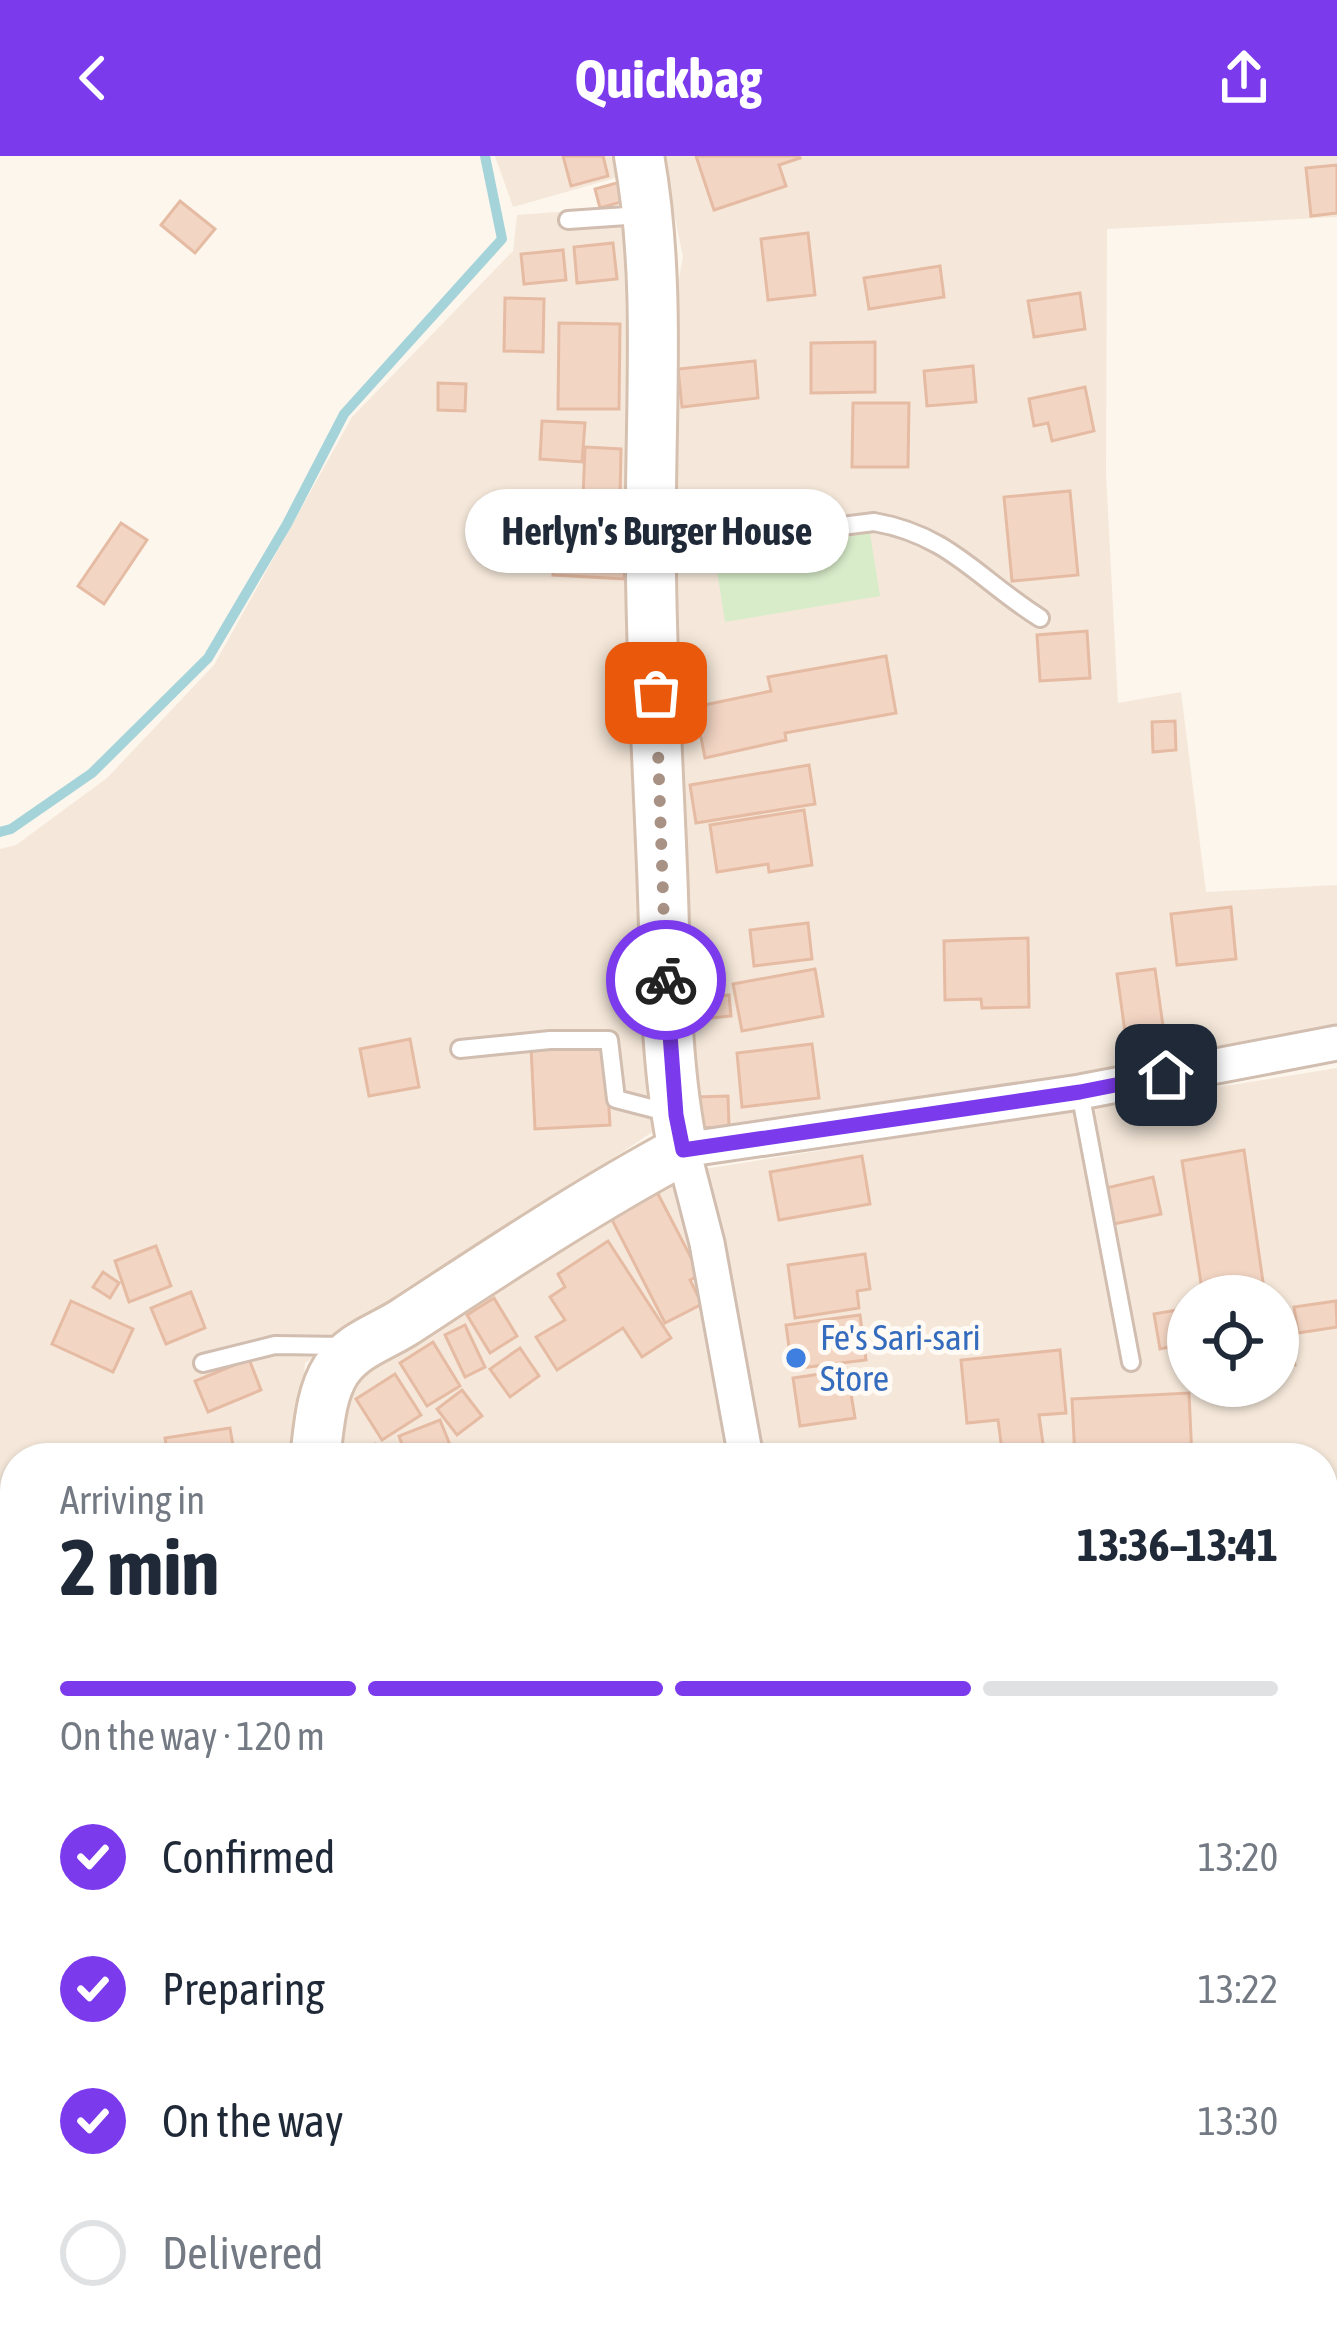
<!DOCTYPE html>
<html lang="en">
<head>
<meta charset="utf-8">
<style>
  :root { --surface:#fff; --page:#f6f6f7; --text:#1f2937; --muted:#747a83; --line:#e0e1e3; --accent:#7c3aed }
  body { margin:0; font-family:"Asap Condensed",sans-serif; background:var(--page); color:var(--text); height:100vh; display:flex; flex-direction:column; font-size:45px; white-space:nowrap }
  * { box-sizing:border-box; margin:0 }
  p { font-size:39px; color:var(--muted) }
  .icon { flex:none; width:66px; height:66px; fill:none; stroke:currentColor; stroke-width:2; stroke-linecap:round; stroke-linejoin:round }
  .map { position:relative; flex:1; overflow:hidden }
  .side { position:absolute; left:0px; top:1287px; width:1338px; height:900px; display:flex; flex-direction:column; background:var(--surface); border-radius:48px 48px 0 0; box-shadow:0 3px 9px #0004 }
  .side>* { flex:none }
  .controls { position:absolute; left:1167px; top:1119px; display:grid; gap:24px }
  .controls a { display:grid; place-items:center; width:132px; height:132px; border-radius:50%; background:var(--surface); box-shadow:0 3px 9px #0004; font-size:60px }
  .pin { position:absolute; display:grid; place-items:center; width:102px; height:102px; color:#fff; margin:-51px; border-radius:24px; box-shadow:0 6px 18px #0006 }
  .courier { position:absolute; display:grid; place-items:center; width:120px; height:120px; margin:-60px; border:9px solid #7c3aed; border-radius:50%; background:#fff; color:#222; box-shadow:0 3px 15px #0007 }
  .bubble { position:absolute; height:84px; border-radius:42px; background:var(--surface); box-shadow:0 3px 9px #0004; font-size:39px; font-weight:700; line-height:84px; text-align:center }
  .overview em { font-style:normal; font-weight:700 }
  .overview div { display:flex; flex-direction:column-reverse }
  .overview { display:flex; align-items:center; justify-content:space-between; height:204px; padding:0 60px }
  h1 { font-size:78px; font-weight:700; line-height:90px }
  .bar { display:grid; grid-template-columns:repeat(4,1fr); gap:18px 12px; align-content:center; height:144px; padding:0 60px }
  .bar i { height:15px; border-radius:9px; background:var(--line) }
  .bar .active { background:var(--accent) }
  .bar p { grid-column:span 4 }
  ol { padding:0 60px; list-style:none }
  li { display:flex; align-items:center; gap:36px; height:132px }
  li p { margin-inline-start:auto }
  li .icon { padding:12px; border-radius:50%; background:var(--accent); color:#fff; stroke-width:4 }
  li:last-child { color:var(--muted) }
  li i { width:66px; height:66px; border:6px solid var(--line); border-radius:50% }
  header { display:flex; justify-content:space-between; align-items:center; height:156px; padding:0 60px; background:var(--accent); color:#fff; font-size:54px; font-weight:700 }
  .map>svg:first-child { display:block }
  .residential { fill:#f5e8da; fill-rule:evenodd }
  .green { fill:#d8ecc9 }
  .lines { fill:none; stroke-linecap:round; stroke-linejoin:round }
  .stream { stroke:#a5d3da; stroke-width:10 }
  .building { fill:#f3d5c3; stroke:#e6bba3; stroke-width:3 }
  .lane-casing { stroke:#d1beb0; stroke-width:22 }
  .street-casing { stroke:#d1beb0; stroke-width:39 }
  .secondary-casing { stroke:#d6c0b0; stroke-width:54 }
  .lane { stroke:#fff; stroke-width:16 }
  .street { stroke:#fff; stroke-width:33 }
  .secondary { stroke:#fff; stroke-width:48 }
  .done { stroke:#a89285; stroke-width:12; stroke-dasharray:0 21.6 }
  .route { stroke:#7c3aed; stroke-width:15 }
  .shop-dot { fill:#3f7fe0; stroke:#fffaf3; stroke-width:4.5 }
  .labels { text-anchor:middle; stroke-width:10; stroke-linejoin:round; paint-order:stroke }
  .shop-label { font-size:36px; fill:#366cbe; stroke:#fffaf3; text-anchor:start }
</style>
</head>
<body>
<header><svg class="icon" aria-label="back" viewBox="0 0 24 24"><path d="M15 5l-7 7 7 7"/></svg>Quickbag<svg class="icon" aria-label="share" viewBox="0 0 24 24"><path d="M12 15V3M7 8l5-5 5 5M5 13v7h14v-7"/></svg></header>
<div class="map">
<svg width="1337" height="2187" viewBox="0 0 1337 2187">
  <rect width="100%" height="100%" fill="#fdf6ec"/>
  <g class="residential">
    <path d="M495 0H617L619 21 513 51Z"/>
    <path d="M662 0H1337V61L1107 73 1106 318 1118 547 1181 536 1206 736 1337 729V870L845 960 685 981 651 274 683 101Z"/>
    <path d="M622 51 654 975 305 1207 299 1302H15V1865L0 1862V693L16 689 107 622 214 509 352 261 513 95 517 59Z"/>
    <path d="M1337 912V2187H897L894 2172H1323V1302H743L698 1014ZM1188 1140H1278V1230H1188Z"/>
    <path d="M665 1015 694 1078 731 1302H313L317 1240Z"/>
    <path d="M0 1884 15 1887V2172H871L874 2187H0Z"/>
  </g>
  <path class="green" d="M870 377 880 440 725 466 715 402Z"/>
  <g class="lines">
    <path class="stream" d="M0 676 11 673 92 617 208 502 287 368 344 258 502 83 485 0"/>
  </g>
  <g class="building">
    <path d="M563 0H603L608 20 571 30Z"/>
    <path d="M696 0H799L800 2 779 9 786 30 714 54Z"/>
    <path d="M1337 9V57L1311 60 1306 12Z"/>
    <path d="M620 26 625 45 600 52 595 33Z"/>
    <path d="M180 45 215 73 195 97 161 69Z"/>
    <path d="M808 77 815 139 768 144 761 83Z"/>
    <path d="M613 87 617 123 577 127 574 91Z"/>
    <path d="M563 94 566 124 524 128 521 98Z"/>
    <path d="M940 110 944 141 869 153 864 122Z"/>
    <path d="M1080 137 1085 173 1034 181 1028 145Z"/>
    <path d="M505 142 544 143 543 196 504 195Z"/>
    <path d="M559 167 620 168 619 253H558Z"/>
    <path d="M875 186V236L811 237V187Z"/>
    <path d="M755 205 758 242 682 251 678 213Z"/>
    <path d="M973 210 976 246 927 250 924 215Z"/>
    <path d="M438 227 466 228 465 255 438 254Z"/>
    <path d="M1085 231 1094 275 1052 285 1048 267 1034 270 1029 243Z"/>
    <path d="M853 247H909L908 311H852Z"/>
    <path d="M542 265 585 267 582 306 540 303Z"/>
    <path d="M585 291 621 293 620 343 583 342Z"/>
    <path d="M1070 335 1078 419 1012 425 1004 341Z"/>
    <path d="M556 362 628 365 624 423 553 419Z"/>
    <path d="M121 367 147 384 104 448 78 430Z"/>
    <path d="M1087 475 1090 522 1040 525 1037 479Z"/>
    <path d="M886 500 896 557 785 577 786 584 705 602 695 551 771 535 768 521Z"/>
    <path d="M1175 565 1176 594 1153 596 1152 566Z"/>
    <path d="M809 609 815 648 696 667 690 629Z"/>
    <path d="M804 654 812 709 769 716 768 708 717 716 710 669Z"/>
    <path d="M1231 751 1236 803 1177 809 1171 758Z"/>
    <path d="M808 767 812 803 754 810 750 774Z"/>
    <path d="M1028 782 1029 851 982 852 981 843 945 844 944 785Z"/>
    <path d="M815 813 823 860 742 875 733 828Z"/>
    <path d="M1155 813 1163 870 1125 876 1117 818Z"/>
    <path d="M729 839 731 860 700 863 698 842Z"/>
    <path d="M410 883 419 931 369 940 360 893Z"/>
    <path d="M605 887 610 969 535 973 531 891Z"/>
    <path d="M812 888 819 942 742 951 737 897Z"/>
    <path d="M728 940 729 971 696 972V941Z"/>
    <path d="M1244 994 1265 1140H1203L1182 1005Z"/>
    <path d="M862 1000 870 1048 779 1064 770 1016Z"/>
    <path d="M1153 1021 1161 1058 1114 1068 1106 1032Z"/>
    <path d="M657 1036 700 1119 690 1124 702 1148 665 1167 610 1060Z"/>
    <path d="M608 1085 671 1182 642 1201 623 1172 557 1214 536 1181 565 1164 550 1141 565 1131 558 1118Z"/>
    <path d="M156 1090 171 1130 129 1146 115 1105Z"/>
    <path d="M865 1098 870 1133 857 1135 859 1152 795 1162 788 1109Z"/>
    <path d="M103 1116 119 1127 110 1142 93 1131Z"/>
    <path d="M191 1136 205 1172 166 1188 151 1152Z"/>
    <path d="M494 1142 517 1180 490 1197 467 1159Z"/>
    <path d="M71 1145 133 1173 113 1216 52 1188Z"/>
    <path d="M1336 1145 1337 1171 1298 1177 1294 1151Z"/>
    <path d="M1188 1152V1187L1160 1193 1154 1158Z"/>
    <path d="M860 1159 866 1204 792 1213 786 1169Z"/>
    <path d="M1288 1165 1295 1209 1278 1212V1167Z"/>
    <path d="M465 1169 485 1211 465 1221 445 1179Z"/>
    <path d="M433 1186 460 1230 427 1250 400 1207Z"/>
    <path d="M520 1192 539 1220 510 1241 490 1213Z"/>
    <path d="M1060 1194 1066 1257 1039 1259 1045 1302H1003L998 1264 967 1267 961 1204Z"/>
    <path d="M249 1203 261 1234 208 1256 195 1225Z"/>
    <path d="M847 1214 855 1262 800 1270 793 1222Z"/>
    <path d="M395 1218 421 1259 382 1284 356 1243Z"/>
    <path d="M462 1234 482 1260 457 1279 437 1253Z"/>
    <path d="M1189 1237 1192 1302H1075L1072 1243Z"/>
    <path d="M440 1264 454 1299 407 1302 399 1280Z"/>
    <path d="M230 1272 235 1302H168L165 1282Z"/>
    <path d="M375 1288 380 1302H344L343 1298Z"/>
    <path d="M5 1931H15V2006H6Z"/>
    <path d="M950 2172H1028L1031 2187H953Z"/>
    <path d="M1088 2172H1160L1161 2184 1090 2187Z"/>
  </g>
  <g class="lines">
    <g class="lane-casing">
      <g id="lane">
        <path d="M568 64 641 59"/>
        <path d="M657 393 874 366C950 379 979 424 1040 462"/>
        <path d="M460 893 550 884H609L616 943 670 957"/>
        <path d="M1080 936 1131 1206"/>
        <path d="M203 1207 275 1189 344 1190"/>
      </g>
    </g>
    <g class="street-casing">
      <g id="street">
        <path d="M746 1302 707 1087 683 994 1080 936 1337 887"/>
        <path d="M1323 1717 1337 1712"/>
        <path d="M605 2172 607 2187"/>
        <path d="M889 2172 892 2187"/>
        <path d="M427 2187 492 2172"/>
      </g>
    </g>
    <g class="secondary-casing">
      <g id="secondary">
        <path d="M315 1302C319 1273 320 1239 336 1214 353 1189 379 1182 403 1167 495 1107 586 1046 683 994 664 902 666 805 662 712 657 587 649 462 651 337 652 226 659 110 639 0"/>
        <path d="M0 1876 15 1878"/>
      </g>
    </g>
    <use href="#lane" class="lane"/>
    <use href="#street" class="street"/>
    <use href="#secondary" class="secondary"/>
  </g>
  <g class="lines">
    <path class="done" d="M656 537 666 824"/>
    <path class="route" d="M666 824 676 959 683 994 1080 936 1166 919"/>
  </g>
  <circle class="shop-dot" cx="796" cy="1202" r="12"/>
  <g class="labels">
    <g class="shop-label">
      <text x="820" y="1194">Fe's Sari-sari<tspan x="820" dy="41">Store</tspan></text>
    </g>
  </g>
</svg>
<div class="controls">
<a><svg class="icon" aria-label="locate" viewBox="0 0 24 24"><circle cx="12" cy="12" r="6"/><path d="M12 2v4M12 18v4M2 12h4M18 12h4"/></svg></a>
</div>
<div class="pin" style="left:656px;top:537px;background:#ea580c"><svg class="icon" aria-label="bag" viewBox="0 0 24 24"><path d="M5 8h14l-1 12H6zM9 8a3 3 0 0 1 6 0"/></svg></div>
<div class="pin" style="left:1166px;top:919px;background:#1f2937"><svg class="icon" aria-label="home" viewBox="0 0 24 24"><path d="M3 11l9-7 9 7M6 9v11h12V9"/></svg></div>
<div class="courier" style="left:666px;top:824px"><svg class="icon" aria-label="bike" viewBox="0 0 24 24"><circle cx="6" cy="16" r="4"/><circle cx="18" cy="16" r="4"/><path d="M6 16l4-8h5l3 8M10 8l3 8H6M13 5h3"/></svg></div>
<div class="bubble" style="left:465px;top:333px;width:384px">Herlyn's Burger House</div>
<section class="side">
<div class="overview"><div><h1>2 min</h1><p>Arriving in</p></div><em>13:36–13:41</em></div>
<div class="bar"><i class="active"></i><i class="active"></i><i class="active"></i><i></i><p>On the way · 120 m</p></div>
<ol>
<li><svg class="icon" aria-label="check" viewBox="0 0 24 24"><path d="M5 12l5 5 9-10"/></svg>Confirmed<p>13:20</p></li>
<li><svg class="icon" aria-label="check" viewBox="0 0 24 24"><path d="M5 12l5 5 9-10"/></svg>Preparing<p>13:22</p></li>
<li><svg class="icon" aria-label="check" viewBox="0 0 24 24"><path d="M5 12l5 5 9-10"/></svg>On the way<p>13:30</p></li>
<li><i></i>Delivered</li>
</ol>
</section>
</div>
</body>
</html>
